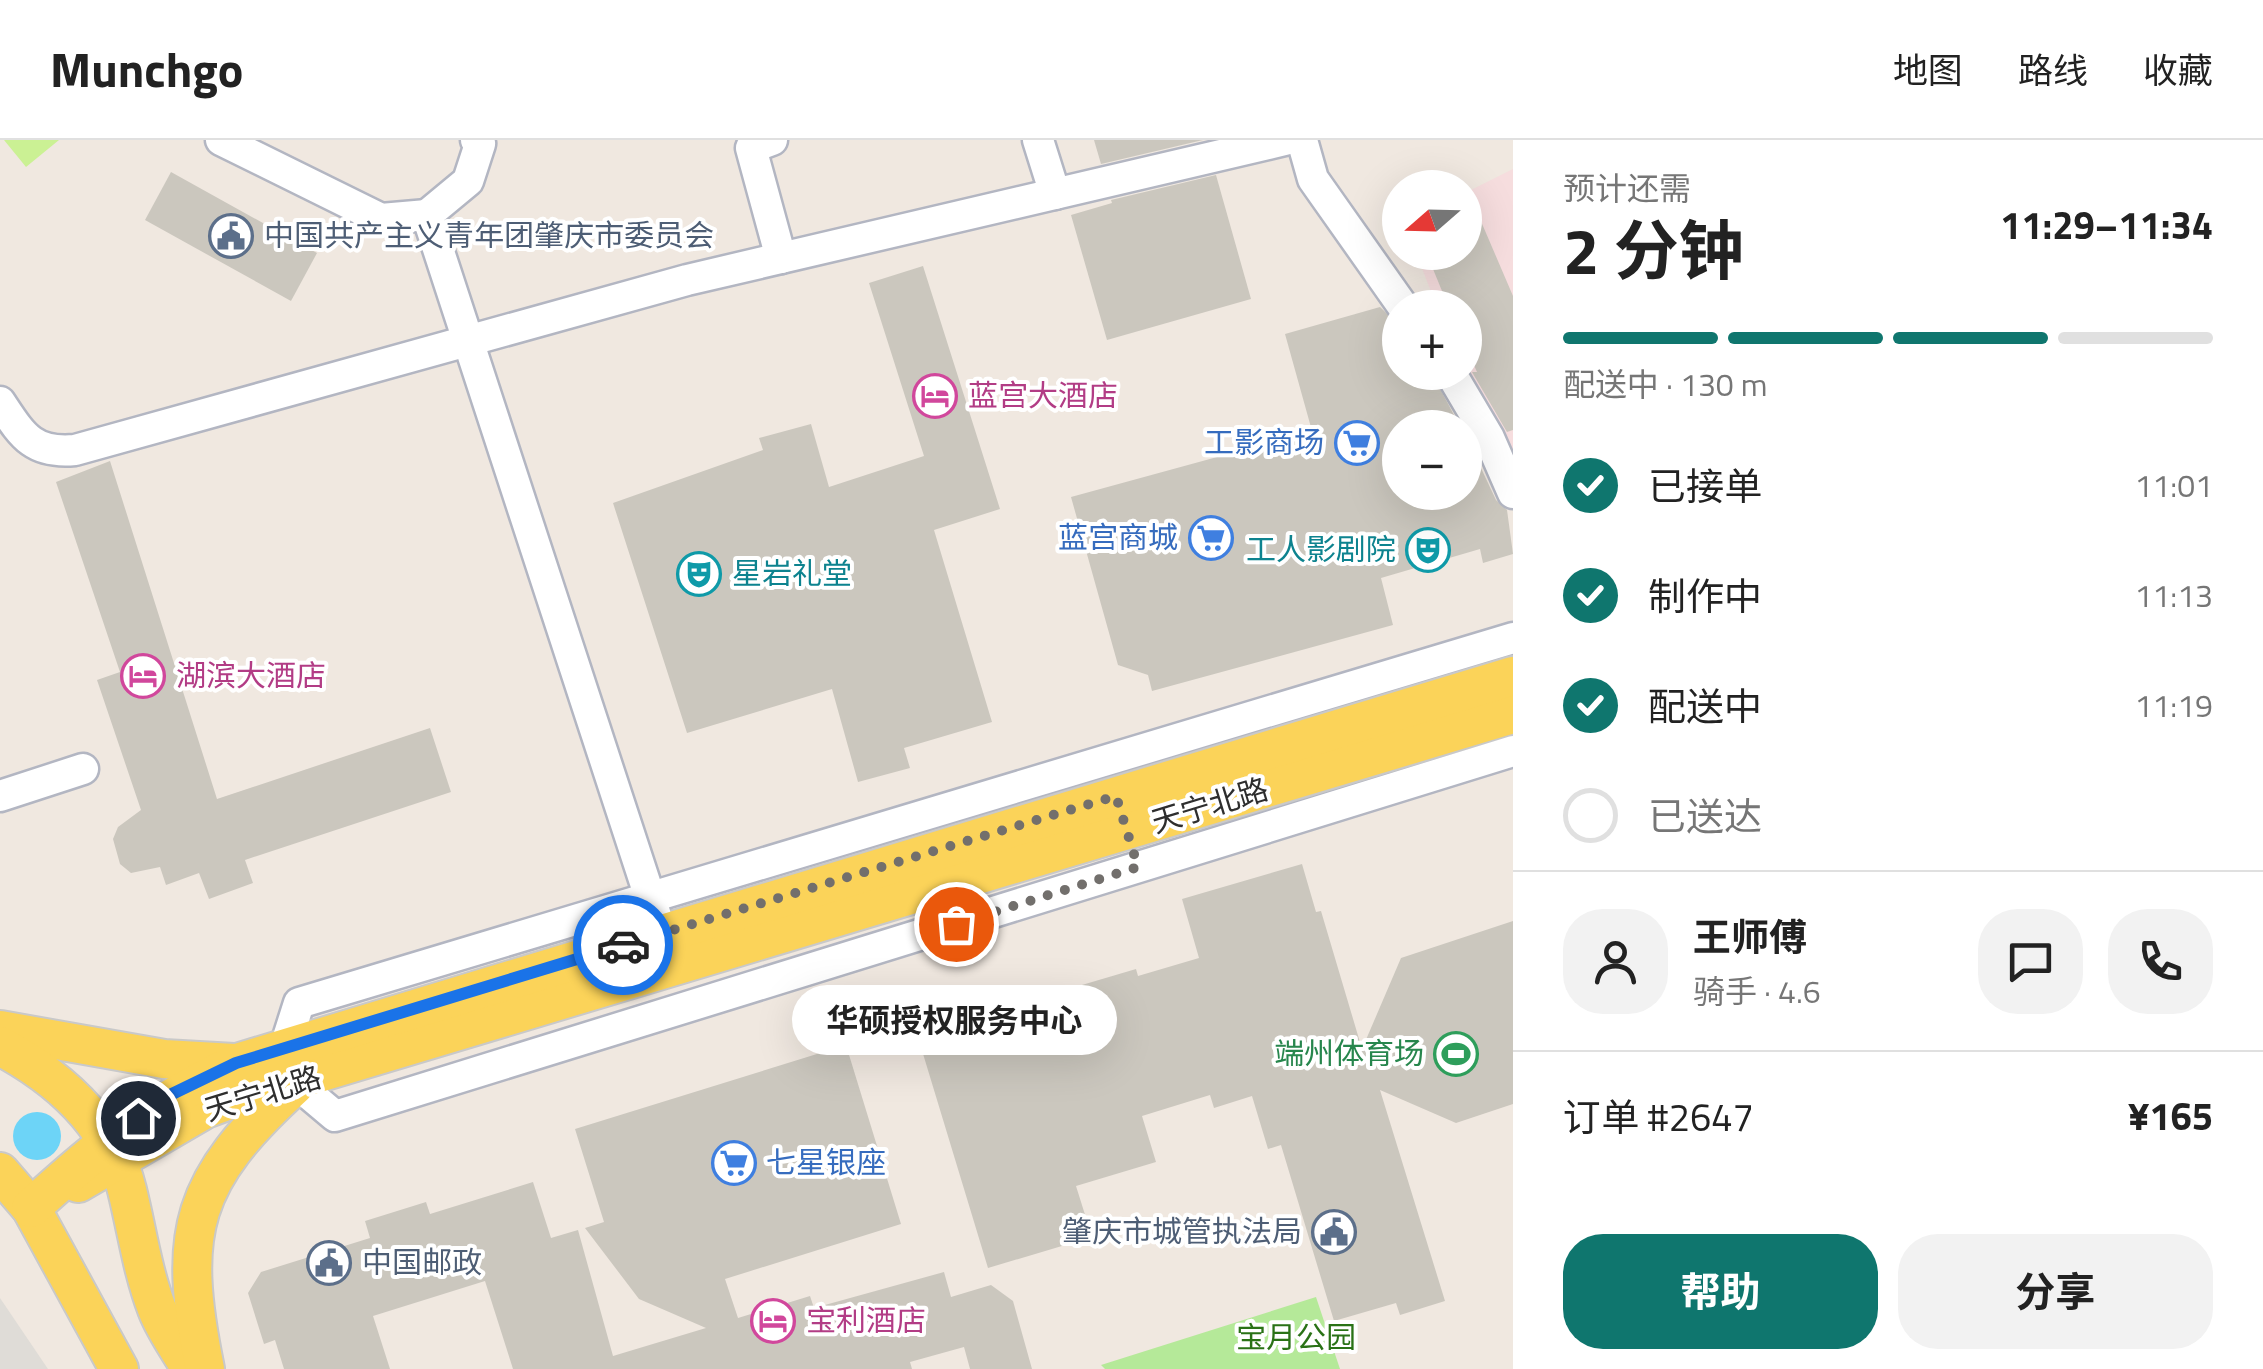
<!DOCTYPE html>
<html lang="zh">
<head>
<meta charset="utf-8">
<style>
  :root { --surface:#fff; --page:#f2f2f2; --text:#222; --muted:#767676; --line:#e0e0e0; --accent:#0f766e }
  body { margin:0; font-family:"Titillium Web","Noto Sans SC",sans-serif; background:var(--page); color:var(--text); height:100vh; display:flex; flex-direction:column; font-size:38px; white-space:nowrap }
  * { box-sizing:border-box; margin:0 }
  p { font-size:32px; color:var(--muted) }
  .icon { flex:none; width:55px; height:55px; fill:none; stroke:currentColor; stroke-width:2; stroke-linecap:round; stroke-linejoin:round }
  .map { position:relative; flex:1; overflow:hidden }
  .details { display:flex; flex-direction:column; background:var(--surface); width:750px }
  .details>* { flex:none }
  .needle { width:65px; rotate:250deg }
  .buttons { position:absolute; left:1382px; top:30px; display:grid; gap:20px }
  .buttons a { display:grid; place-items:center; width:100px; height:100px; border-radius:50%; background:var(--surface); box-shadow:0 10px 40px #0002; font-size:50px }
  .pin { position:absolute; display:grid; place-items:center; width:85px; height:85px; color:#fff; margin:-42px; border:5px solid #fff; border-radius:50%; box-shadow:0 2px 10px #0007 }
  .courier { position:absolute; display:grid; place-items:center; width:100px; height:100px; margin:-50px; border:8px solid #1a73e8; border-radius:50%; background:#fff; color:#222; box-shadow:0 2px 12px #0007 }
  .bubble { position:absolute; height:70px; border-radius:35px; background:var(--surface); box-shadow:0 10px 40px #0002; font-size:32px; font-weight:700; line-height:70px; text-align:center }
  .overview em { font-style:normal; font-weight:700 }
  .overview div { display:flex; flex-direction:column-reverse }
  .overview { display:flex; align-items:center; justify-content:space-between; height:170px; padding:0 50px }
  h1 { font-size:65px; font-weight:700; line-height:75px }
  .bar { display:grid; grid-template-columns:repeat(4,1fr); gap:15px 10px; align-content:center; height:120px; padding:0 50px }
  .bar i { height:12px; border-radius:8px; background:var(--line) }
  .bar .active { background:var(--accent) }
  .bar p { grid-column:span 4 }
  .line { display:flex; align-items:center; gap:25px; padding:0 50px; border-top:2px solid var(--line) }
  .line div { flex:1 }
  .round { display:grid; place-items:center; flex:none; width:105px; height:105px; border-radius:40px; background:var(--page) }
  ol { padding:0 50px; list-style:none }
  li { display:flex; align-items:center; gap:30px; height:110px }
  li p { margin-inline-start:auto }
  li .icon { padding:10px; border-radius:50%; background:var(--accent); color:#fff; stroke-width:4 }
  li:last-child { color:var(--muted) }
  li i { width:55px; height:55px; border:5px solid var(--line); border-radius:50% }
  .action { display:flex; gap:20px; margin-top:auto; padding:20px 50px }
  .action a { flex:1; height:115px; border-radius:40px; background:var(--accent); color:#fff; font-size:40px; font-weight:700; line-height:115px; text-align:center }
  .action a+a { background:var(--page); color:var(--text) }
  header { display:flex; align-items:center; gap:60px; box-sizing:border-box; height:140px; padding:0 50px; background:var(--surface); border-bottom:2px solid var(--line) }
  header strong { font-size:48px }
  nav { display:flex; gap:55px; margin-inline-start:auto; font-size:35px }
  main { display:flex; flex:1; min-height:0 }
  .map>svg:first-child { display:block }
  .medical { fill:#f6ddde }
  .green { fill:#b5e999 }
  .pitch { fill:#cbf194 }
  .plaza { fill:#dfdcd7 }
  .water { fill:#6dd4f7 }
  .building { fill:#cbc7be }
  .lines { fill:none; stroke-linecap:round; stroke-linejoin:round }
  .minor-casing { stroke:#b3b6c2; stroke-width:35 }
  .major-casing { stroke:#c9c9c9; stroke-width:42 }
  .minor { stroke:#fff; stroke-width:30 }
  .major { stroke:#fbd359; stroke-width:38 }
  .done { stroke:#726f6c; stroke-width:10; stroke-dasharray:0 18 }
  .route { stroke:#1a73e8; stroke-width:12 }
  .labels { text-anchor:middle; stroke-width:8; stroke-linejoin:round; paint-order:stroke }
  .service-label { font-size:30px; fill:#4e5e75; stroke:#fff; text-anchor:start }
  .hotel-label { font-size:30px; fill:#b23c85; stroke:#fff; text-anchor:start }
  .shop-label { font-size:30px; fill:#366cbe; stroke:#fff; text-anchor:end }
  .culture-label { font-size:30px; fill:#0d838f; stroke:#fff; text-anchor:end }
  .street-label { font-size:30px; fill:#2e2e2e; stroke:#fff }
  .leisure-label { font-size:30px; fill:#27864d; stroke:#fff; text-anchor:end }
  .park-label { font-size:30px; fill:#2a7216; stroke:#fff }
</style>
</head>
<body>
<header>
<strong>Munchgo</strong>
<nav><a>地图</a><a>路线</a><a>收藏</a></nav>
</header>
<main>
<div class="map">
<svg width="1513" height="1229" viewBox="0 0 1513 1229">
  <rect width="100%" height="100%" fill="#f0e8e0"/>
  <path class="medical" d="M1513 29V353L1465 232V168L1437 167 1416 113 1465 112V53Z"/>
  <path class="green" d="M1316 1157 1340 1229H1105L1101 1225Z"/>
  <path class="pitch" d="M4 0H59L26 27Z"/>
  <path class="plaza" d="M0 1158 48 1229H0Z"/>
  <circle class="water" cx="37" cy="996" r="24"/>
  <g class="building">
    <path d="M1094 0H1203L1101 24Z"/>
    <path d="M171 32 317 113 291 161 145 80Z"/>
    <path d="M1216 35 1251 159 1107 200 1071 75 1112 63 1111 60Z"/>
    <path d="M1465 44 1513 156V290L1507 292 1472 232H1477L1465 205V168H1449L1426 112H1465Z"/>
    <path d="M923 126 1000 369 934 390 992 582 904 608 910 628 858 642 832 549 687 593 613 363 763 310 759 298 811 284 829 347 924 316 869 143Z"/>
    <path d="M1380 167 1400 186V232H1431L1461 288H1400V352H1465V294L1496 360 1507 370 1513 414 1483 423 1480 409 1381 438 1393 485 1152 551 1148 535 1118 525 1071 357 1312 291 1285 194Z"/>
    <path d="M110 321 217 659 430 588 451 652 245 720 253 743 209 759 199 733 166 745 160 727 131 733 120 724 113 699 118 687 141 670 97 540 120 532 56 342Z"/>
    <path d="M1302 724 1316 772 1321 771 1362 909 1401 818 1513 781V964L1456 983 1380 950 1445 1161 1400 1175 1396 1163 1334 1181 1281 1005 1268 1009 1252 956 1214 968 1210 955 1142 976 1156 1022 1076 1046 1092 1097 988 1128 917 894 1136 829 1138 836 1199 818 1182 759Z"/>
    <path d="M846 905 901 1084 725 1139 738 1178 810 1156 814 1168 944 1132 951 1157 991 1145 1013 1161 1032 1229H970L964 1207 910 1222 912 1229H513L485 1141 373 1176 390 1229H284L275 1200 264 1204 248 1153 261 1132 370 1098 365 1081 426 1062 430 1074 533 1042 551 1098 578 1090 613 1216 706 1188 639 1159 585 1088 604 1082 575 989Z"/>
  </g>
  <g class="lines">
    <g class="minor-casing">
      <g id="minor">
        <path d="M221 0 381 79 427 75"/>
        <path d="M476 0 480 4 468 41 427 75 656 776"/>
        <path d="M772 0 751 8 781 118"/>
        <path d="M1038 0 1055 54"/>
        <path d="M1302 0 1313 39 1404 168"/>
        <path d="M1450 232 1489 298 1513 353"/>
        <path d="M0 262C22 295 32 314 75 310L687 140 1285 0"/>
        <path d="M0 656 83 629"/>
        <path d="M285 907 299 863 1513 498"/>
        <path d="M297 944 335 976 1513 611"/>
      </g>
    </g>
    <g class="major-casing">
      <g id="major">
        <path d="M0 890 164 919 234 923"/>
        <path d="M0 906C58 937 111 983 127 1050 137 1090 142 1130 157 1169 165 1190 180 1210 191 1229"/>
        <path d="M0 1032 31 1068 119 1229"/>
        <path d="M78 1043 205 969 232 959 1513 574"/>
        <path d="M31 1068C102 1003 150 965 237 923L1513 536"/>
        <path d="M205 1229C177 1091 190 1041 295 945"/>
      </g>
    </g>
    <use href="#minor" class="minor"/>
    <use href="#major" class="major"/>
  </g>
  <g class="lines">
    <path class="done" d="M623 805 1116 656 1138 727 956 784"/>
    <path class="route" d="M138 978 172 954 236 923 623 805"/>
  </g>
  <defs>
    <g id="civic-ring" transform="scale(2.25)"><circle r="9.5" fill="#fff" stroke="#5c6f8a" stroke-width="1.5"/><path d="M-.6-6.5H3V-4.5H.6V-3L4-1V1h2V6H-6V1h2V-1L-.6-3ZM-1.2 2.5V6h2.4V2.5Z" fill="#5c6f8a"/></g>
    <g id="hotel-ring" transform="scale(2.25)"><circle r="9.5" fill="#fff" stroke="#d1479c" stroke-width="1.5"/><path d="M-6-4.5h1.5V1H6V5H4.5V3h-9V5H-6ZM-4 0a1.8 1.8 0 1 1 3.6 0ZM.5 0V-2.5h3Q6-2.5 6 0Z" fill="#d1479c"/></g>
    <g id="supermarket-ring" transform="scale(2.25)"><circle r="9.5" fill="#fff" stroke="#3f7fe0" stroke-width="1.5"/><path d="M-6-5.5h2.5l.6 2H6L4.5 2H-2.5L-4.4-4H-6ZM-1.5 3.2a1.3 1.3 0 1 0 .1 0ZM3 3.2a1.3 1.3 0 1 0 .1 0Z" fill="#3f7fe0"/></g>
    <g id="theatre-ring" transform="scale(2.25)"><circle r="9.5" fill="#fff" stroke="#0f9aa8" stroke-width="1.5"/><path d="M-5-5.5Q0-4 5-5.5V0Q5 5 0 6Q-5 5-5 0ZM-3.3-2.5H-1v1.5H-3.3ZM1-2.5H3.3v1.5H1ZM-2.8 1Q0 5.5 2.8 1Z" fill="#0f9aa8"/></g>
    <g id="stadium-ring" transform="scale(2.25)"><circle r="9.5" fill="#fff" stroke="#2e9e5b" stroke-width="1.5"/><path d="M0-5a6.5 5 0 1 0 0 10a6.5 5 0 1 0 0-10ZM-3.5-1.8h7v3.6h-7Z" fill="#2e9e5b"/></g>
  </defs>
  <g fill-rule="evenodd">
    <use href="#civic-ring" x="231" y="96"/>
    <use href="#hotel-ring" x="935" y="256"/>
    <use href="#supermarket-ring" x="1357" y="303"/>
    <use href="#supermarket-ring" x="1211" y="398"/>
    <use href="#theatre-ring" x="1428" y="410"/>
    <use href="#theatre-ring" x="699" y="434"/>
    <use href="#hotel-ring" x="143" y="536"/>
    <use href="#stadium-ring" x="1456" y="914"/>
    <use href="#supermarket-ring" x="734" y="1023"/>
    <use href="#civic-ring" x="1334" y="1092"/>
    <use href="#civic-ring" x="329" y="1123"/>
    <use href="#hotel-ring" x="773" y="1181"/>
  </g>
  <g class="labels">
    <g class="service-label">
      <text x="264" y="106">中国共产主义青年团肇庆市委员会</text>
      <text x="1302" y="1102" text-anchor="end">肇庆市城管执法局</text>
      <text x="362" y="1133">中国邮政</text>
    </g>
    <g class="hotel-label">
      <text x="968" y="266">蓝宫大酒店</text>
      <text x="176" y="546">湖滨大酒店</text>
      <text x="806" y="1191">宝利酒店</text>
    </g>
    <g class="shop-label">
      <text x="1324" y="313">工影商场</text>
      <text x="1178" y="408">蓝宫商城</text>
      <text x="766" y="1033" text-anchor="start">七星银座</text>
    </g>
    <g class="culture-label">
      <text x="1396" y="420">工人影剧院</text>
      <text x="732" y="444" text-anchor="start">星岩礼堂</text>
    </g>
    <g class="street-label">
      <text transform="translate(1210 666) rotate(-17)" y="10">天宁北路</text>
      <text transform="translate(263 954) rotate(-17)" y="10">天宁北路</text>
    </g>
    <g class="leisure-label">
      <text x="1424" y="924">端州体育场</text>
    </g>
    <g class="park-label">
      <text x="1296" y="1208">宝月公园</text>
    </g>
  </g>
</svg>
<div class="buttons">
<a><svg class="needle" viewBox="-14 -14 28 28"><path d="M0-13l5 13h-10z" fill="#e53935"/><path d="M0 13l5-13h-10z" fill="#767676"/></svg></a>
<a>+</a>
<a>−</a>
</div>
<div class="pin" style="left:956px;top:784px;background:#ea580c"><svg class="icon" aria-label="bag" viewBox="0 0 24 24"><path d="M5 8h14l-1 12H6zM9 8a3 3 0 0 1 6 0"/></svg></div>
<div class="pin" style="left:138px;top:978px;background:#1f2937"><svg class="icon" aria-label="home" viewBox="0 0 24 24"><path d="M3 11l9-7 9 7M6 9v11h12V9"/></svg></div>
<div class="courier" style="left:623px;top:805px"><svg class="icon" aria-label="car" viewBox="0 0 24 24"><path d="M5 17H2v-5l4-1 3-4h7l3 4 3 1v5h-3M9 17h6M6 11h13"/><circle cx="7" cy="17" r="2"/><circle cx="17" cy="17" r="2"/></svg></div>
<div class="bubble" style="left:792px;top:845px;width:325px">华硕授权服务中心</div>
</div>
<section class="details">
<div class="overview"><div><h1>2 分钟</h1><p>预计还需</p></div><em>11:29–11:34</em></div>
<div class="bar"><i class="active"></i><i class="active"></i><i class="active"></i><i></i><p>配送中 · 130 m</p></div>
<ol>
<li><svg class="icon" aria-label="check" viewBox="0 0 24 24"><path d="M5 12l5 5 9-10"/></svg>已接单<p>11:01</p></li>
<li><svg class="icon" aria-label="check" viewBox="0 0 24 24"><path d="M5 12l5 5 9-10"/></svg>制作中<p>11:13</p></li>
<li><svg class="icon" aria-label="check" viewBox="0 0 24 24"><path d="M5 12l5 5 9-10"/></svg>配送中<p>11:19</p></li>
<li><i></i>已送达</li>
</ol>
<div class="line" style="height:180px"><a class="round"><svg class="icon" aria-label="person" viewBox="0 0 24 24"><circle cx="12" cy="8" r="4"/><path d="M4 21q1-7 8-7t8 7"/></svg></a><div><b>王师傅</b><p>骑手 · 4.6</p></div><a class="round"><svg class="icon" aria-label="chat" viewBox="0 0 24 24"><path d="M4 5h16v11H9l-5 4z"/></svg></a><a class="round"><svg class="icon" aria-label="phone" viewBox="0 0 24 24"><path d="M5 4h4l2 5-3 2q2 4 5 5l2-3 5 2v4C11 20 4 13 5 4z"/></svg></a></div>
<div class="line" style="height:130px"><div>订单 #2647</div><b>¥165</b></div>
<div class="action"><a>帮助</a><a>分享</a></div>
</section>
</main>
</body>
</html>
